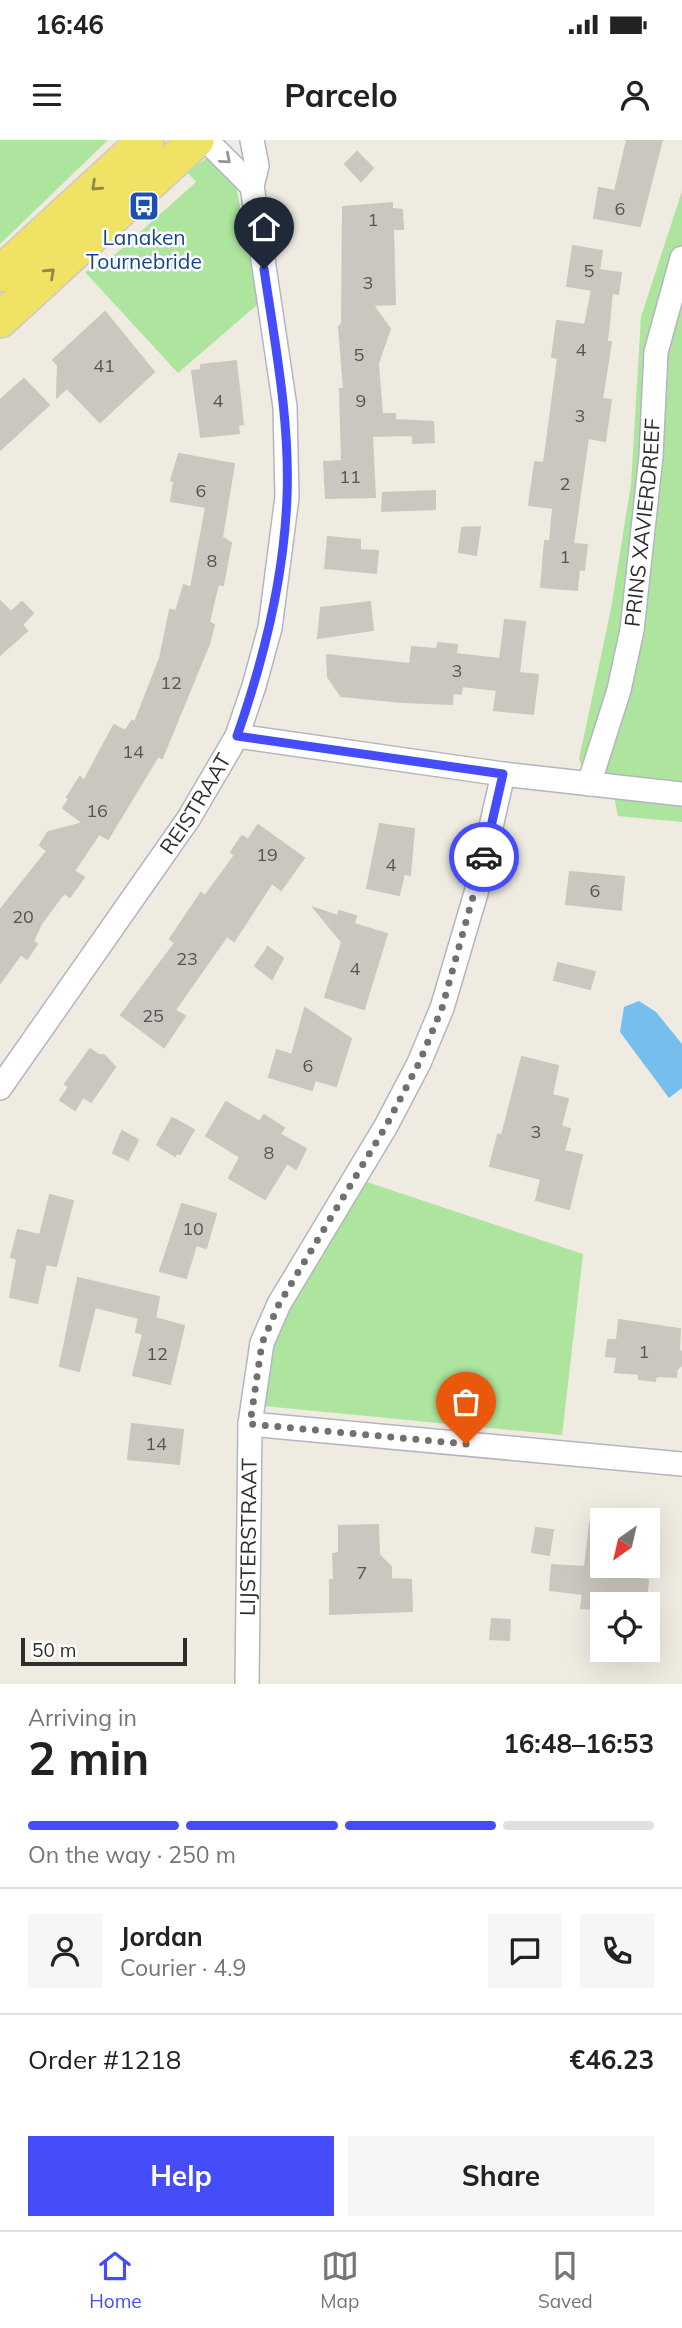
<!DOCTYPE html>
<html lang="en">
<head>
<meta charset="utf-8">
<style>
  :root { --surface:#fff; --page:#f6f6f6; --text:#222; --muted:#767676; --line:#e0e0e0; --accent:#444df9 }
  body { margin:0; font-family:Mulish,sans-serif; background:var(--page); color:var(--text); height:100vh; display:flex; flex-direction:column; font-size:26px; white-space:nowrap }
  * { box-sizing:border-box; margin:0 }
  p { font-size:23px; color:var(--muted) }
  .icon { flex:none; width:38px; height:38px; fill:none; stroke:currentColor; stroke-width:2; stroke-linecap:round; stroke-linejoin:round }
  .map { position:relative; height:1544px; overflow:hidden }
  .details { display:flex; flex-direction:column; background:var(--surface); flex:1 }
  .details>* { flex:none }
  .needle { width:46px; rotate:214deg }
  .buttons { position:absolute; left:590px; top:1368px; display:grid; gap:14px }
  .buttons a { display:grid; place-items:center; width:70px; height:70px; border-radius:0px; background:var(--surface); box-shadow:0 7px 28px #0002; font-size:35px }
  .scale { position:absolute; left:21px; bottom:18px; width:166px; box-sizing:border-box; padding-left:7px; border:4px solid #2e2e2e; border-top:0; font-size:19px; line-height:24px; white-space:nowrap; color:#2e2e2e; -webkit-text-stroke:5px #fff; paint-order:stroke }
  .pin { position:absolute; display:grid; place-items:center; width:60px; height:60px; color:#fff; margin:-72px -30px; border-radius:50% 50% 50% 0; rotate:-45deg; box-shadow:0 0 7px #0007 }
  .pin .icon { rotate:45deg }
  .courier { position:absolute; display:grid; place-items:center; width:70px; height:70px; margin:-35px; border:5px solid #444df9; border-radius:50%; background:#fff; color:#222; box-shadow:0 2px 9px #0007 }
  .headline em { font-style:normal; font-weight:700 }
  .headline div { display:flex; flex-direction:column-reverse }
  .headline { display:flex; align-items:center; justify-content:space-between; height:119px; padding:0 28px }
  h1 { font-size:46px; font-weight:700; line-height:52px }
  .bar { display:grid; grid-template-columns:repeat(4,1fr); gap:10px 7px; align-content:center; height:84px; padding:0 28px }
  .bar i { height:9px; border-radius:5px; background:var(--line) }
  .bar .selected { background:var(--accent) }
  .bar p { grid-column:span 4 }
  .line { display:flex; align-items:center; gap:18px; padding:0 28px; border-top:2px solid var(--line) }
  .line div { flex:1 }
  .round { display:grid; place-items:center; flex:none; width:74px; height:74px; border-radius:0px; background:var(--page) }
  .cta { display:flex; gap:14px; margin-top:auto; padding:14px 28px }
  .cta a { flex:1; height:80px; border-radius:0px; background:var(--accent); color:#fff; font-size:28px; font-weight:700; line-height:80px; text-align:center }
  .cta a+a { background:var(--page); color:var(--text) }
  .status { display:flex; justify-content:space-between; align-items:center; height:49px; padding:0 35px; background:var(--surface); direction:ltr }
  .status svg { height:19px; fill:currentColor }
  header { display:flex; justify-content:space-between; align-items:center; height:91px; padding:0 28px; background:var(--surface); font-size:32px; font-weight:700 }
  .tab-bar { display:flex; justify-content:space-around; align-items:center; height:98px; border-top:2px solid var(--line); background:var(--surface); font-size:19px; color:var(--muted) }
  .tab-bar a { display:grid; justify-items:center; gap:4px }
  .tab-bar .selected { color:var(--accent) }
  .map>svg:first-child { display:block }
  .green { fill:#ade49e }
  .water { fill:#76beee }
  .building { fill:#cbc7c0; stroke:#cbc7ba; stroke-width:2 }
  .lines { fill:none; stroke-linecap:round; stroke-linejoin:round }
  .street-casing { stroke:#b4b5c1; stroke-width:26 }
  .primary-casing { stroke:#c9c9c9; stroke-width:38 }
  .street { stroke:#fff; stroke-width:23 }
  .primary { stroke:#f0e264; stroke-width:35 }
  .oneway { stroke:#969696 }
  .oneway2 { stroke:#8f8849 }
  .done { stroke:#72706d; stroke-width:7; stroke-dasharray:0 12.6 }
  .route { stroke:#444df9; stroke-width:9 }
  .labels { text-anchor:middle; stroke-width:5; stroke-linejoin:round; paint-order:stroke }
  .number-label { font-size:18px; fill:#555452 }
  .transit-label { font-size:21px; fill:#164399; stroke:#fff }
  .street-label { font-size:21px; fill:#2e2e2e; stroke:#fff }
</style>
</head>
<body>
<div class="status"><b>16:46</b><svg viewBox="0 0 49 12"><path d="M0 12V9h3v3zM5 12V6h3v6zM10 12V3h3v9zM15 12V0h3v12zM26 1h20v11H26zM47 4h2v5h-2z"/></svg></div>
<header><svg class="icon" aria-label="menu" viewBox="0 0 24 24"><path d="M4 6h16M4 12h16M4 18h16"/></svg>Parcelo<svg class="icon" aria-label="person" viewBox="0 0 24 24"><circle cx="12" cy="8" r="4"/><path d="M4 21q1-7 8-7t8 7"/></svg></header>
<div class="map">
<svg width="682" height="1544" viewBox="0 0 682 1544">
  <rect width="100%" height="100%" fill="#efebe1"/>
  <g class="green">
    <path d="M0 0H108L0 104Z"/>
    <path d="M207 18 221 25 235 40 258 164 178 233 85 132 109 120 196 42 187 32Z"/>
    <path d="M682 51V682L618 676 612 647 589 644 579 619 611 469 631 344 641 177Z"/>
    <path d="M367 1042 583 1114 562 1295 264 1266 275 1196 293 1159Z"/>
  </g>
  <path class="water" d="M639 861 656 872 682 904V948L669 958 620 892 624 867Z"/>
  <g class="building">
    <path d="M627 0H662L640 86 594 78 599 48 615 51Z"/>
    <path d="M357 12 373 28 361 41 345 24Z"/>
    <path d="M392 63V69L402 70 403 89H393L395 164 373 165 390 189 378 223 382 274H395V280L433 282 434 302 413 303V295L372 296 375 357 326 358 324 322 342 321 340 249H344L339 187 342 183 343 67Z"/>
    <path d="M573 106 602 111 599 130 621 133 618 154 612 153 607 202H611L602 259 611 260 605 301 588 298 573 404 587 405 584 430 579 429 577 450 541 447 545 401H550L553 368 529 365 535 322 544 323 558 218 552 217 557 181 585 185 592 150 567 146Z"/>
    <path d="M105 172 154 232 100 282 67 248 57 257 58 225 53 220Z"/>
    <path d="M236 221 243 284 238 285 239 293 201 297 192 231 201 230V225Z"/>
    <path d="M24 239 49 265 0 310V260Z"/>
    <path d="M179 314 234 324 222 397 231 403 223 445 218 444 209 482 214 485 209 504 162 618 158 616 108 699 99 694 74 731 84 737 70 757 64 753 41 784 33 801 37 804 27 819 21 814 0 843V770L47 711 40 705 48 692 83 683 63 668 69 659 67 657 80 637 84 641 114 585 125 591 132 581 135 582 160 518 170 470 176 471 184 445 191 448 206 367 171 361 174 342 171 340Z"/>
    <path d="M435 351V369L382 371 383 353Z"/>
    <path d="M480 387 476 415 459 412 462 388Z"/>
    <path d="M328 397 360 400V410L378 411 376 433 325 428Z"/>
    <path d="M0 461 11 472 22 462 33 473 22 485 27 491 0 515Z"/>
    <path d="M370 462 373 490 318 498 321 468Z"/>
    <path d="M505 480 525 482 519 533 538 535 533 574 494 570 497 550 462 546 461 554 453 553 452 564 402 562 341 556 328 537 327 515 410 524 412 507 437 509 438 503 457 505 456 514 500 519Z"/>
    <path d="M380 684 414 689 410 735 404 734 399 755 367 748Z"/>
    <path d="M258 685 304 718 281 750 272 743 234 801 227 796 175 870 185 876 164 907 121 875 175 803 170 799 201 753 205 756 235 715 231 712 242 696 248 700Z"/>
    <path d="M570 732 624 737 621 770 566 764Z"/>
    <path d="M314 768 338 776 339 771 356 776 354 784 387 794 364 869 325 857 342 802Z"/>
    <path d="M268 807 283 818 272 839 255 826Z"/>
    <path d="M558 823 595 832 590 849 554 840Z"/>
    <path d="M305 868 351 899 336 946 315 940 312 950 269 937 277 910 292 915Z"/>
    <path d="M90 909 99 915H104L115 927 91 962 83 957 75 970 60 960 69 947 65 944Z"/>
    <path d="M522 917 558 926 552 955 568 959 561 986 570 989 564 1011 582 1015 569 1069 536 1060 541 1039 490 1026 498 995H502Z"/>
    <path d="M226 962 260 982 264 975 284 988 280 994 306 1009 296 1029 287 1023 265 1059 229 1038 240 1017 206 996Z"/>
    <path d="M172 978 194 990 180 1014 177 1013 175 1016 157 1005Z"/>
    <path d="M122 991 138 1000 128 1020 113 1013Z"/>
    <path d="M50 1055 73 1061 56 1126 46 1124 37 1163 10 1157 17 1119 11 1117 18 1090 40 1095Z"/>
    <path d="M182 1064 216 1074 206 1108 196 1105 186 1138 160 1131Z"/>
    <path d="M78 1138 159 1157 155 1178 184 1186 170 1244 133 1235 143 1194 136 1192 139 1178 95 1167 79 1231 60 1226Z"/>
    <path d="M619 1180 680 1189 679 1210 682 1213V1225L677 1229 676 1237 656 1236 655 1241 639 1239V1234L615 1232 617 1217 606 1216 608 1200H617Z"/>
    <path d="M132 1284 183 1290 179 1324 128 1319Z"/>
    <path d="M590 1383H602V1426H607V1436L648 1440 646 1465H602V1470L581 1468 583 1454 550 1450 552 1425 585 1427Z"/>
    <path d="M378 1385 379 1415 391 1427V1439L411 1440 412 1471 330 1474V1440H334L333 1414 339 1413V1386Z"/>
    <path d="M536 1388 553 1390 549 1415 532 1412Z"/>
    <path d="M492 1479 510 1480 509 1500 490 1499Z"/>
  </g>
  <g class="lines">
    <g class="street-casing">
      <g id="street">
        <path d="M194 2 211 5 252 46"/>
        <path d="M237 596 503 634 682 654"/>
        <path id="s1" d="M589 644 619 550 632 490 651 316 656 212 682 118"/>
        <path id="s2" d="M0 948 189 678 237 596 254 546 270 488 287 357 285 267 252 46 257 26 252 0"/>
        <path d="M250 1284 682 1324"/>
        <path id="s3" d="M247 1544 250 1284 262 1203 279 1164 386 986 419 923 442 868 476 753 503 634"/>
      </g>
    </g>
    <g class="primary-casing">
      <g id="primary">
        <path d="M0 134 146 0"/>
        <path d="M0 180 196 0"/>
      </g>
    </g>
    <use href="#street" class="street"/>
    <use href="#primary" class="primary"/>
  </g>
  <defs><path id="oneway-chevron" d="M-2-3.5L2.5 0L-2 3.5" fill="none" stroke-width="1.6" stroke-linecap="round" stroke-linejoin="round" transform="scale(1.75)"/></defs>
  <use class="oneway" href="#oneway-chevron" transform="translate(226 19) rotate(41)"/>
  <g class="oneway2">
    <use href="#oneway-chevron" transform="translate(96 46) rotate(137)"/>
    <use href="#oneway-chevron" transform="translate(50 133) rotate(-43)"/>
  </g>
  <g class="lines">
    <path class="done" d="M466 1304 250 1284 262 1203 279 1164 386 986 419 923 442 868 484 717"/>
    <path class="route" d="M264 129C275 204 290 281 287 357 284 439 264 519 237 596L503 634 484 717"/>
  </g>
  <defs>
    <g id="bus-square" transform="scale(1.575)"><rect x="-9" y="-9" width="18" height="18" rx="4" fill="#1a4fb4" stroke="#fff"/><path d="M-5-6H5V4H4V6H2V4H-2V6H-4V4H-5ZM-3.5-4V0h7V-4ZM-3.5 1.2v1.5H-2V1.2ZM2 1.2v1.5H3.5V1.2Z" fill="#fff"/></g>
  </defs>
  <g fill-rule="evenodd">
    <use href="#bus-square" x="144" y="66"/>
  </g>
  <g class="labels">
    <g class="number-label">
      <text x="620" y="75">6</text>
      <text x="373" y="86">1</text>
      <text x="589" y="137">5</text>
      <text x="368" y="149">3</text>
      <text x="581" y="216">4</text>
      <text x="359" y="221">5</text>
      <text x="104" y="232">41</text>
      <text x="218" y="267">4</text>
      <text x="361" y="267">9</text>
      <text x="580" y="282">3</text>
      <text x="350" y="343">11</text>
      <text x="565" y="350">2</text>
      <text x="201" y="357">6</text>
      <text x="565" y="423">1</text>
      <text x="212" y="427">8</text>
      <text x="457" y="537">3</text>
      <text x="171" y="549">12</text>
      <text x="133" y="618">14</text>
      <text x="97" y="677">16</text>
      <text x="267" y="721">19</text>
      <text x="391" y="731">4</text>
      <text x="595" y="757">6</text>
      <text x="23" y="783">20</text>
      <text x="187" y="825">23</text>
      <text x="355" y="835">4</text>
      <text x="153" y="882">25</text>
      <text x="308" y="932">6</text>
      <text x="536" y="998">3</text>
      <text x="269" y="1019">8</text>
      <text x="193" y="1095">10</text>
      <text x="644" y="1218">1</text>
      <text x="157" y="1220">12</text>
      <text x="156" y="1310">14</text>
      <text x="362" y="1439">7</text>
    </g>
    <g class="transit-label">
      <text x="144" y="105">Lanaken<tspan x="144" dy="24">Tournebride</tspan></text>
    </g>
    <g class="street-label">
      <text dy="7" stroke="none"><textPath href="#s1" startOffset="268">PRINS XAVIERDREEF</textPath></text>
      <text dy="7" stroke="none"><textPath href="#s2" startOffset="345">REISTRAAT</textPath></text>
      <text dy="7" stroke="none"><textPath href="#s3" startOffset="147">LIJSTERSTRAAT</textPath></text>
    </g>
  </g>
</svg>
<div class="buttons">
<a><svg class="needle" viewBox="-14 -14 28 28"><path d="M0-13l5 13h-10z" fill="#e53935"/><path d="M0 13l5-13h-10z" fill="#767676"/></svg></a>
<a><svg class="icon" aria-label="locate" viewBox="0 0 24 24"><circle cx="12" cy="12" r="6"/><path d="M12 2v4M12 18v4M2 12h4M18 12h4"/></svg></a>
</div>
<div class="scale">50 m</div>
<div class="pin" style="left:466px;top:1304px;background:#ea580c"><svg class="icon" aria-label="bag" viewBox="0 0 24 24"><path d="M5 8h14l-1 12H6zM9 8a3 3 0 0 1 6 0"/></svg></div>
<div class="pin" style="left:264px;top:129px;background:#1f2937"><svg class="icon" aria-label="home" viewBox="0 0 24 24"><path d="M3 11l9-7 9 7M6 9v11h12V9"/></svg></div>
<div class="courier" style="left:484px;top:717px"><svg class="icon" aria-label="car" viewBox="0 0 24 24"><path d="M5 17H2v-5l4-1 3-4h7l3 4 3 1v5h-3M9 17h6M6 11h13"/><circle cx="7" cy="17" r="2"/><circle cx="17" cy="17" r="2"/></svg></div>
</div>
<section class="details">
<div class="headline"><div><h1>2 min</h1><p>Arriving in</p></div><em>16:48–16:53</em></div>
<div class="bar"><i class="selected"></i><i class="selected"></i><i class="selected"></i><i></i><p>On the way · 250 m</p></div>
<div class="line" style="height:126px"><a class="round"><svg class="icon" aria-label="person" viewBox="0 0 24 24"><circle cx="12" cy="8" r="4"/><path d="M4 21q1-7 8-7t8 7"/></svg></a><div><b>Jordan</b><p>Courier · 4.9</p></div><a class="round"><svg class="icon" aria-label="chat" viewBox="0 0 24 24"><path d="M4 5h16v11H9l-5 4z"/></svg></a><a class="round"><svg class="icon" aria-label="phone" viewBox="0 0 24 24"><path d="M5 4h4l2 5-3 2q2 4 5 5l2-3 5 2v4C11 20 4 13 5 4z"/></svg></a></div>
<div class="line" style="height:91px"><div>Order #1218</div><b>€46.23</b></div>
<div class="cta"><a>Help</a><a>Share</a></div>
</section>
<nav class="tab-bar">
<a class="selected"><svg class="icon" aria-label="home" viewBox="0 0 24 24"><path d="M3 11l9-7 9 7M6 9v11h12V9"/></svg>Home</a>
<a><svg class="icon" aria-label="map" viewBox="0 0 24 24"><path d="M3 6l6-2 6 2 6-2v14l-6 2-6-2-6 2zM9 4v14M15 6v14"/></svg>Map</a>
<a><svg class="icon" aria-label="saved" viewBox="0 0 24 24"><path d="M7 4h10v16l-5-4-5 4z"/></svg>Saved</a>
</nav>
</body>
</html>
